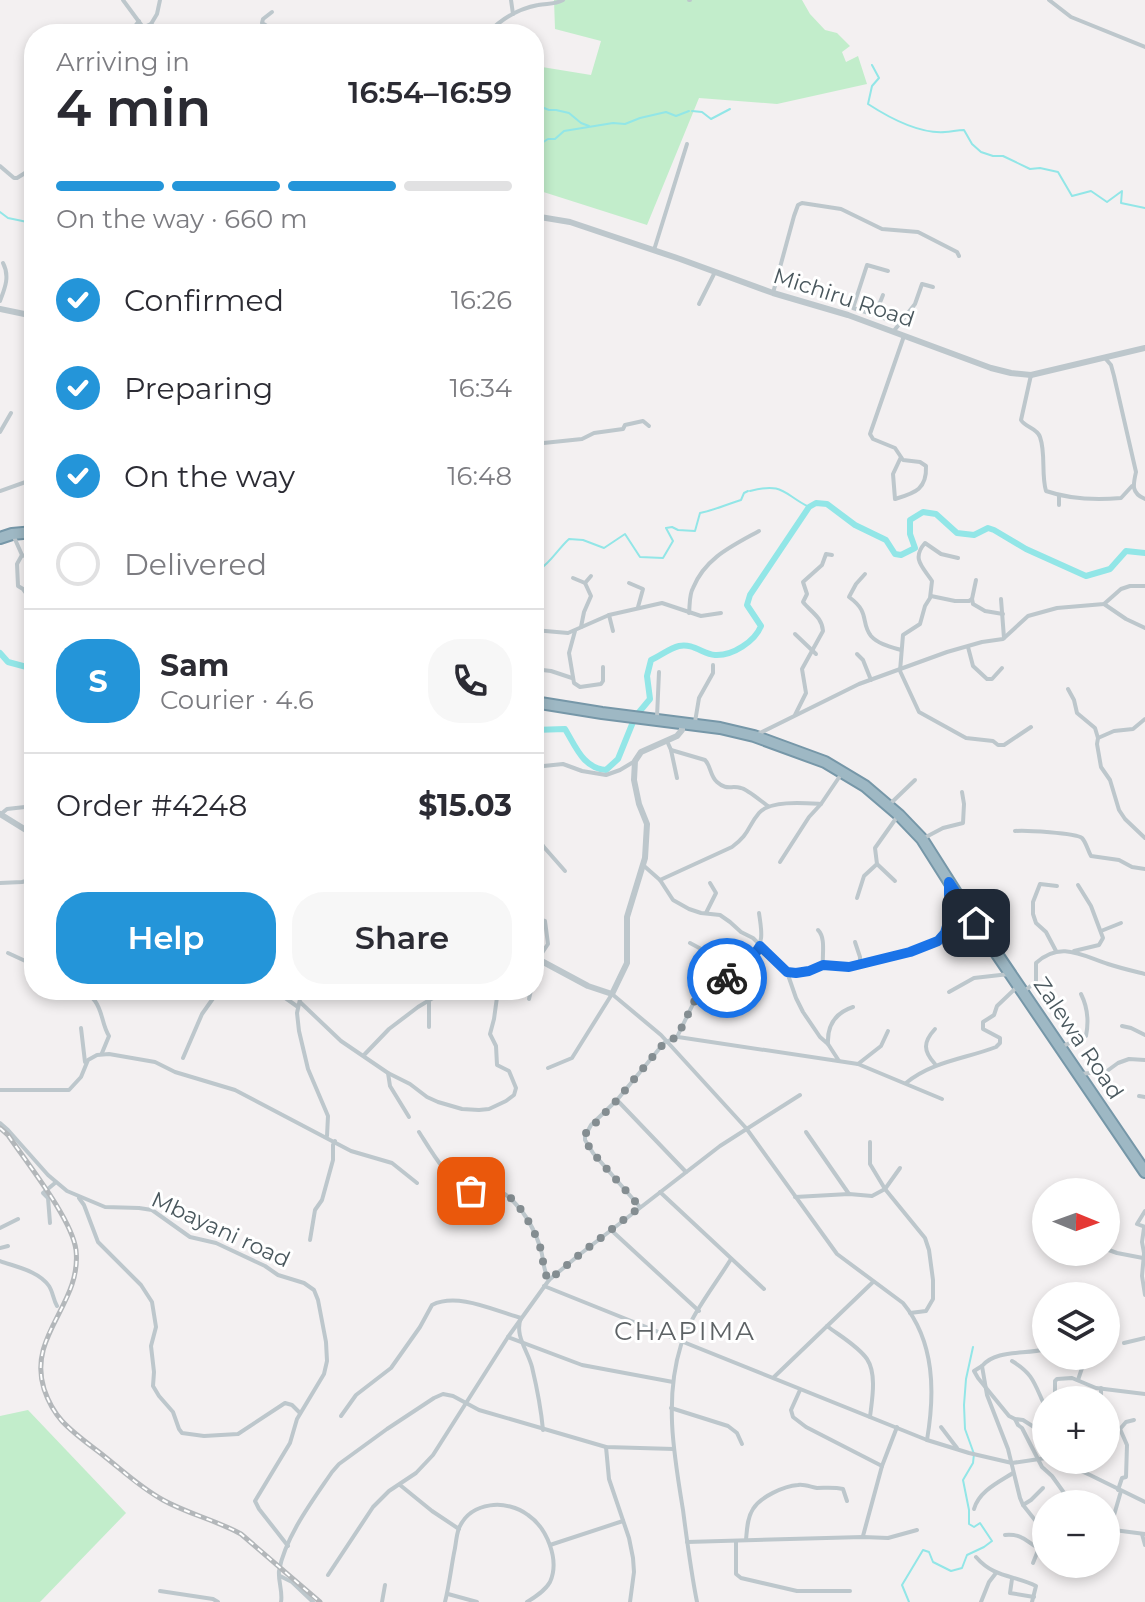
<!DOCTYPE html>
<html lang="en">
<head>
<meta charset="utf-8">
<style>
  :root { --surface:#fff; --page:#f7f7f7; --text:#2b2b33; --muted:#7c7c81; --line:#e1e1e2; --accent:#2495d9 }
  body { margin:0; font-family:Montserrat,sans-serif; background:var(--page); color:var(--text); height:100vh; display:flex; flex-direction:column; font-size:30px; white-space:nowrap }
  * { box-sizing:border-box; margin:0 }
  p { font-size:26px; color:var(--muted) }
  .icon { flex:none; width:44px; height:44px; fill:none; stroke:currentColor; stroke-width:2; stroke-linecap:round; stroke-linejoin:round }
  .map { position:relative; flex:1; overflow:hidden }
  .details { position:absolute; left:24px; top:24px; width:520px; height:976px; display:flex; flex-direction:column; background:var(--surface); border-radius:32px; box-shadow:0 4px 12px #0003 }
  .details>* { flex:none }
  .needle { width:52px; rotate:91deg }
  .fabs { position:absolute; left:1032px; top:1178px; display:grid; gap:16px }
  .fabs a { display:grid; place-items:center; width:88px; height:88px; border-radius:50%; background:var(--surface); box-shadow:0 4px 12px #0003; font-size:40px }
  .pin { position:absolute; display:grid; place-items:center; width:68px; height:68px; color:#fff; margin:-34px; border-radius:16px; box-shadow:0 4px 12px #0006 }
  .courier { position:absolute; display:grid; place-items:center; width:80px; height:80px; margin:-40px; border:6px solid #1a73e8; border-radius:50%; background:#fff; color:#222; box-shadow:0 2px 10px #0007 }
  .headline em { font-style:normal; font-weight:600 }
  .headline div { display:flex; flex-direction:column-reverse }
  .headline { display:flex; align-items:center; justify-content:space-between; height:136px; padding:0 32px }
  h1 { font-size:52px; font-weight:600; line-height:60px }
  .bar { display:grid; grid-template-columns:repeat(4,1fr); gap:12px 8px; align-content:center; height:96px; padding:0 32px }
  .bar i { height:10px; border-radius:6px; background:var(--line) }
  .bar .current { background:var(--accent) }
  .bar p { grid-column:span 4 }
  .line { display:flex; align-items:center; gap:20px; padding:0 32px; border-top:2px solid var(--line) }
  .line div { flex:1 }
  .round { display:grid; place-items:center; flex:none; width:84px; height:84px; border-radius:32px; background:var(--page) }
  ol { padding:0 32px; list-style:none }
  li { display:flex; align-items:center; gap:24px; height:88px }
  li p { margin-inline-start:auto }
  li .icon { padding:8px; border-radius:50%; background:var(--accent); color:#fff; stroke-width:4 }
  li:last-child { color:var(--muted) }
  li i { width:44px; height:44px; border:4px solid var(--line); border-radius:50% }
  .primary-button { display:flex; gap:16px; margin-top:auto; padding:16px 32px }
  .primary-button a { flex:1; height:92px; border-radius:32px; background:var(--accent); color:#fff; font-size:32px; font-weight:600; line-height:92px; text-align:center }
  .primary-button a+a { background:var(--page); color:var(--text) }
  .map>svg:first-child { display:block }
  .green { fill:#c2edcb }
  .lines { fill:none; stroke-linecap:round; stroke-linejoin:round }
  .stream { stroke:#92e6e7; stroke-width:2 }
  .river { stroke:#92e6e7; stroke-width:6 }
  .trunk-casing { stroke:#7697a8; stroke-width:14 }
  .minor { stroke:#bdc7cc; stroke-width:4 }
  .tertiary { stroke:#bdc7cc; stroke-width:6 }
  .trunk { stroke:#9eb8c4; stroke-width:10 }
  .rail-casing { stroke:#b3b7ba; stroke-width:5 }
  .rail { stroke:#fff; stroke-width:2; stroke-dasharray:6; stroke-linecap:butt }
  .done { stroke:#848d91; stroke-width:8; stroke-dasharray:0 14.4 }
  .route { stroke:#1a73e8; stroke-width:10 }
  .labels { text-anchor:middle; stroke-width:6; stroke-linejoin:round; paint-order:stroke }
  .street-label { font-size:22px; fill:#49575d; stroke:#fff }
  .quarter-label { font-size:26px; letter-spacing:2px; fill:#5d6265; stroke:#fff }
</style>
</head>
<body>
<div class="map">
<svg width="1145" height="1602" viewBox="0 0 1145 1602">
  <rect width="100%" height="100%" fill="#f3f0f1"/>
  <g class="green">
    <path d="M554 0H802L810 14 825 30 837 33 850 46 842 52 846 62 858 56 867 84 777 104 699 98 647 225 534 189V93L542 67 591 75 601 41 555 29Z"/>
    <path d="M28 1410 126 1513 40 1602H0V1416Z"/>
  </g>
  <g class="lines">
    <g class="stream">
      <path d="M872 65 879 78 872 86 868 104C888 117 919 134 945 132 951 132 957 130 964 130L972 144 981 152 993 156H1003L1030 169 1040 168 1058 172 1072 196 1091 191 1107 202 1122 191 1121 203 1145 208"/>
      <path d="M534 104 549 110H556L569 113 581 123 589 126"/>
      <path d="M692 111 702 112 711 119 730 109"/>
      <path d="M534 148 548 139H555L564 131 613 123 625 124 640 118 666 112 676 116 689 111"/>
      <path d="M0 212 8 218 32 223 34 225"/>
      <path d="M750 491C784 482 783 494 809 507"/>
      <path d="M534 566 539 570C551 562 558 549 569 539L583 540 604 548 625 534 640 557 663 558 673 541 666 528 672 527 678 530 695 531 700 513C715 510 727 504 741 500L744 493 748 491"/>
      <path d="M909 1602 902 1585 923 1550 929 1552 933 1562 951 1571 962 1568 967 1555 984 1547 992 1541 980 1523 974 1527 969 1524V1510L963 1480 973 1463 974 1454 965 1429 964 1405 966 1379 973 1347"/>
    </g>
    <g class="river">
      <path d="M0 653 8 662 34 669"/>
      <path d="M534 730 565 729C576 747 583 768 606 770L618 759 635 717 650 699 647 676 651 660C660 656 670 648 679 646 693 643 703 654 715 655 733 656 755 641 761 626L747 605 750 595 809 507 816 503 827 504 855 525 886 540 895 554 901 555 915 548 910 534V520L923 512 936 514 957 533 974 535 988 528 994 530 1026 549 1086 576 1110 569 1126 551 1145 553"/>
    </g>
    <g class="trunk-casing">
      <g id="trunk">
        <path d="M0 538 12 534 34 532"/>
        <path d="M534 702 602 713 720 728 754 736 825 762 865 786 899 815 922 839 967 910 1145 1172"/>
      </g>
    </g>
    <g class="minor">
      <path d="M123 0 148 34"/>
      <path d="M511 0 513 14"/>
      <path d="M689 0H690"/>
      <path d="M1049 0 1071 17 1145 47"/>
      <path d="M272 12 263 19 262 23 270 28 274 34"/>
      <path d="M151 24 157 14 160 0"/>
      <path d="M144 27 151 24 163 34"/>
      <path d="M129 34 139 21"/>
      <path d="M487 34C501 19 517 9 538 5 547 3 554 5 563 0"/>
      <path d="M32 117 34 122"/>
      <path d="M0 166 14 178H17L25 173 34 161"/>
      <path d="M654 250 687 144"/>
      <path d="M773 293 794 216 798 205 802 203 841 209 882 229 918 232 957 252 959 256"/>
      <path d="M883 295 875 315 853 308 867 265 888 271"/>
      <path d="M0 301C5 288 10 276 3 263"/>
      <path d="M699 304 715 272"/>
      <path d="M875 315 899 324"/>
      <path d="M893 332 915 304 922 284 933 287"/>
      <path d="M1105 358 1111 365 1114 376 1136 472C1133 485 1131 493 1145 499"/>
      <path d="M1031 375 1021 420C1026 428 1037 428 1040 437 1046 454 1041 474 1046 491 1069 499 1098 500 1121 498L1132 486"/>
      <path d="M0 432 11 413"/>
      <path d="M534 444 582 439 594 433 623 429 625 425 643 421 649 426"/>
      <path d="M901 457 893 474 895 499C914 493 927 490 926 466L920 462 903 460 895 448 873 439 870 434 904 336"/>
      <path d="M0 491 34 479"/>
      <path d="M1059 496V505"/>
      <path d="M14 537 22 555 34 560"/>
      <path d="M22 555 17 564 18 586 23 589 34 604"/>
      <path d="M958 558 941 554 925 543C911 559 923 567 932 581L930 598 925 606 920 624 903 635 900 671 919 712 966 738 993 741 998 745H1004L1031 727"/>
      <path d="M865 574 856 584 849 597C871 613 860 622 871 636 878 644 891 647 901 650"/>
      <path d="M573 578 585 583 591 596 584 612 581 627"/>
      <path d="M585 583 591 576"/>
      <path d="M629 583 643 589 638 607"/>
      <path d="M931 596 955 601H969L972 599 976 580"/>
      <path d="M972 599 973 604 985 611 1003 614"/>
      <path d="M1001 599 1004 638"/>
      <path d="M1104 604 1126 619 1145 628"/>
      <path d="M689 613C690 605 689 595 693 588 705 558 732 546 759 531"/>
      <path d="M609 615 613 631"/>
      <path d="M534 630 568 633 609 615 662 603 701 616 721 613"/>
      <path d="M575 631 569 653 574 683 580 687 601 684 603 681V667"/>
      <path d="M795 634 816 654"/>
      <path d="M968 647 973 666 987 679H992L1002 668"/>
      <path d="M857 654 863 660 871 680"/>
      <path d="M534 669 551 671 572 678"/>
      <path d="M1068 689 1074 700 1077 713 1095 728 1098 738 1097 744 1101 767 1110 780 1119 810 1125 819 1145 838"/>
      <path d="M795 715 806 693 802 669 823 631C822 617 811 612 803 602L807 594 803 582 822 565 826 554 832 555"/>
      <path d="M657 717 659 672"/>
      <path d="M695 722 699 698 713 673V665"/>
      <path d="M756 735 859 684 947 652 982 642 1003 639 1028 616 1057 608 1104 604 1121 589 1130 586H1145"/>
      <path d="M1098 738 1114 731 1133 729 1145 719"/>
      <path d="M667 741 671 750 677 778"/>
      <path d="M671 750 705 760C711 766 710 776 717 782 727 791 731 785 741 788 747 789 762 802 768 806"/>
      <path d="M534 767 563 764 582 771 606 775 620 770 635 761"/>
      <path d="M890 804 915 780"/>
      <path d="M1 814 7 809 34 806"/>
      <path d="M1015 831C1024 830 1076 833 1082 838 1086 842 1088 851 1091 856L1119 860 1132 867 1145 869"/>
      <path d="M534 832 543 846 565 871"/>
      <path d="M924 838 943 828 963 823 964 804 962 792"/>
      <path d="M534 851 543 846"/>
      <path d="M780 862 809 817 821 804"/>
      <path d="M643 865 660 880 673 900 689 909 701 913 720 915 730 922 741 932 753 938 787 972 802 973 823 965 849 967 910 952 938 941 945 933 951 913 949 889"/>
      <path d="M660 880 732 847C750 834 747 827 759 813 770 800 805 803 821 804L842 773"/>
      <path d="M895 881 877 864 875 848 897 817"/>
      <path d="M0 883 22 882 34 879"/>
      <path d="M857 898 864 876 877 864"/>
      <path d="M706 913 716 893 710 883"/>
      <path d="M534 918 545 921 548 944 540 956 534 980"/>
      <path d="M818 930C826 938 822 954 823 965"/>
      <path d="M1101 931 1121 923"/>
      <path d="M855 942 860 957V963"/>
      <path d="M1056 951 1046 932 1036 923 1033 914V902L1040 884 1057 886"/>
      <path d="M1074 951 1099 945 1103 938 1091 906 1078 885"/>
      <path d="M8 953 34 965"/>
      <path d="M787 972 796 998 803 1012 820 1037 828 1044 839 1061"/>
      <path d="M716 974 731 980C745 973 745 970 753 957 764 939 762 934 759 913"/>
      <path d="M86 990C88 994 92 997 95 1001 103 1012 102 1025 109 1036L102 1053"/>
      <path d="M274 990 298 1007"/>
      <path d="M302 990 297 1013 299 1031 308 1069 328 1116 327 1136"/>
      <path d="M1024 991 1036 982V963C1060 941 1081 955 1108 964 1120 968 1133 971 1145 974"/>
      <path d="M949 992 974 978 1009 974"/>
      <path d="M529 999 531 990"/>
      <path d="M300 1002 341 1041 388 1073 410 1084 427 1097 438 1102 462 1109 479 1110 489 1109 506 1101 514 1095 516 1088 509 1071 497 1065 496 1046 490 1034 494 1019 498 990"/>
      <path d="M429 1002V1027"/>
      <path d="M1122 1026 1131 1028 1145 1035"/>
      <path d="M81 1028 85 1062"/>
      <path d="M678 1037 858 1064 942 1099"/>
      <path d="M828 1044C827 1026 835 1013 853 1007"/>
      <path d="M1063 1046 1086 1036C1089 1021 1088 1008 1081 994"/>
      <path d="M364 1055 389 1029 418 1007 446 990"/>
      <path d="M183 1058 202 1014 219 990"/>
      <path d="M858 1064 881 1046 888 1031"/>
      <path d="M935 1064C923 1051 923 1042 935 1029"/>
      <path d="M548 1068 572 1058 612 994 661 1035 746 1128 837 1254 903 1303C935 1342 935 1393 927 1440"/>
      <path d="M388 1073 390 1086 409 1117"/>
      <path d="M1081 1074 1107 1071 1118 1063 1129 1059 1145 1060"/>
      <path d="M906 1083C933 1061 965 1059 996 1047L1000 1043V1038L983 1029V1022L994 1015 997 1006 1017 987"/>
      <path d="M0 1090H69L81 1077 88 1060 97 1055 109 1054 155 1062 175 1072 235 1090 351 1151 392 1163 417 1183"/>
      <path d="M1139 1096 1145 1097"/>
      <path d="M617 1100 686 1172"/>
      <path d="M0 1123 8 1130 48 1175 67 1191 105 1207 139 1208 152 1210 190 1237 216 1243 265 1266 278 1275 304 1283 314 1290 318 1300 326 1342 327 1361 324 1374 297 1419 290 1443 255 1501 259 1509 288 1546"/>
      <path d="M419 1132C430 1149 448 1181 467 1189 485 1197 491 1179 513 1201 526 1214 536 1233 541 1250 544 1261 543 1271 549 1280"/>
      <path d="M806 1132 849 1194"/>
      <path d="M870 1142V1164L885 1189 925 1238 929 1250 933 1280V1299L926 1311 910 1313"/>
      <path d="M660 1192 764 1289"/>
      <path d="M795 1197 849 1194 872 1196 885 1189 900 1168"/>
      <path d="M79 1198 84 1205 98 1242 141 1285 152 1302 156 1327 151 1346 154 1372 153 1386 159 1396 173 1412 179 1429 182 1433 204 1436 238 1434 285 1403 292 1405 300 1413"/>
      <path d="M640 1207 593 1153 585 1140V1136L591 1125 617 1100 664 1043 677 1037 695 1000 716 974 713 966 703 950 690 943"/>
      <path d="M1145 1211 1137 1224 1145 1227"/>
      <path d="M50 1223 48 1198 43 1193 55 1183"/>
      <path d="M0 1228 18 1219"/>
      <path d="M611 1230 699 1311"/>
      <path d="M310 1240 315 1210 322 1200 333 1160V1145L335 1141"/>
      <path d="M0 1248 8 1246"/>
      <path d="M1106 1249 1117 1253 1143 1258"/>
      <path d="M1144 1253 1142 1242 1144 1228"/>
      <path d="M1144 1254 1142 1276 1145 1295"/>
      <path d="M0 1261C16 1267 39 1271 49 1286 53 1292 53 1299 57 1306"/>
      <path d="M1084 1261 1085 1252"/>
      <path d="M544 1286 927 1440 969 1453 1012 1463 1046 1458"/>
      <path d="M827 1326C840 1336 858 1346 867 1359 877 1374 872 1400 870 1417"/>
      <path d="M508 1337 582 1365 673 1382"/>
      <path d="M1124 1343 1145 1338"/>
      <path d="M1046 1349C1025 1355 996 1349 982 1366L987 1395 1008 1449 1020 1498 1023 1505 1046 1534"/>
      <path d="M1012 1361C1032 1373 1034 1382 1043 1402L1046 1403"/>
      <path d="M982 1366 974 1371 978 1378 1009 1416 1015 1419 1023 1420 1037 1429 1046 1417"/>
      <path d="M774 1377 873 1282"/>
      <path d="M1078 1380 1084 1362 1088 1358"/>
      <path d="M800 1390 791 1410 793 1417 806 1427 882 1466"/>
      <path d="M1055 1400V1381L1057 1379 1072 1378 1096 1388 1145 1394"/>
      <path d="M1101 1400V1388"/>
      <path d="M671 1408 728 1426 737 1433 742 1444"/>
      <path d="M341 1416 356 1395 391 1368 420 1327 432 1305C458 1292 495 1311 521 1318 514 1335 528 1351 532 1367 537 1388 541 1408 543 1430"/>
      <path d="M1015 1419 1018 1425 1022 1428 1042 1467 1052 1476 1072 1504"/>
      <path d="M1106 1425 1111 1429H1120L1127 1445 1126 1477 1122 1478 1118 1490"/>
      <path d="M941 1427 957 1448"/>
      <path d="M1120 1429 1126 1422 1134 1420"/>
      <path d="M606 1447 609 1479 629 1538 633 1558 634 1572 630 1602"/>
      <path d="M1056 1460 1090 1475 1145 1502"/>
      <path d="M400 1485 432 1511 459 1529"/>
      <path d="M1023 1505 1031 1500 1043 1488"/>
      <path d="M974 1509C979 1491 999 1482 1013 1473"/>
      <path d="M1106 1529 1145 1534"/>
      <path d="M1110 1529 1121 1491"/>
      <path d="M1142 1534 1145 1545"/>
      <path d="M1005 1535C1028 1533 1028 1548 1046 1549"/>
      <path d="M863 1536 882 1466 897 1427"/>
      <path d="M746 1540C747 1530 747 1518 753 1509 760 1497 784 1486 798 1485 804 1484 811 1487 817 1488 826 1488 834 1487 843 1489L847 1501"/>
      <path d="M736 1541V1574L741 1578 797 1591H850"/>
      <path d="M687 1542 863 1537 888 1538 917 1530"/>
      <path d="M550 1545 623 1521"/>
      <path d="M976 1557C994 1578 1014 1575 1036 1586L1032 1602"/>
      <path d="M1033 1563 1039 1548"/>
      <path d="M328 1575 373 1507 389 1491 416 1473 433 1455 508 1337 549 1280 579 1255 720 1146 800 1095"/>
      <path d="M280 1576 292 1582 313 1602"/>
      <path d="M1012 1579 1010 1593 1034 1597"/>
      <path d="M160 1591 213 1599 218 1602"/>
      <path d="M448 1594 477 1602"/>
      <path d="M281 1602C283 1592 278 1581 279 1571 285 1537 313 1500 332 1472L339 1464 387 1429 434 1398 443 1394 453 1396 479 1410 606 1447 674 1449"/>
      <path d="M382 1602 385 1585"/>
      <path d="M445 1602C449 1586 451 1569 454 1553 456 1545 456 1536 459 1528 471 1501 507 1499 528 1515 547 1528 560 1560 550 1582 545 1591 535 1597 527 1602"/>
      <path d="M697 1602C691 1572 687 1541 683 1510 674 1455 664 1399 681 1345 690 1316 715 1285 731 1259"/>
      <path d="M981 1602 989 1582 996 1573"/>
    </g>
    <g class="tertiary">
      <path d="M534 216 570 222 680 259 773 293 848 315 991 368 1011 373 1031 375 1145 348"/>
      <path d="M0 309 34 316"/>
      <path d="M0 814 34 835"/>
      <path d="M534 957 588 986 612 994 627 963V917L645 858 647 824 639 804 634 780 635 761 641 752 677 736 682 730V723"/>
    </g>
    <use href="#trunk" class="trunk"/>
    <g class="rail-casing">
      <path id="rail" d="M0 1128 8 1135C27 1163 72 1219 76 1250 82 1304 27 1335 44 1389 48 1401 54 1412 62 1421 74 1434 90 1445 104 1456 123 1471 141 1488 163 1500 188 1514 216 1520 241 1534L320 1602"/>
    </g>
    <use href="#rail" class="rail"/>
  </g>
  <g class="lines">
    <path class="done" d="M471 1191C477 1191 483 1188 490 1188 514 1188 535 1230 541 1250 544 1260 542 1271 549 1280L579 1255 640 1207 593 1153 585 1140 586 1133 617 1100 664 1043 677 1037 695 1000 716 974 727 978"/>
    <path class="route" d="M727 978 731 980 743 973 760 946 787 972 796 973 809 971 823 965 849 967 910 952 938 941 945 933 952 908 949 895V882L976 923"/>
  </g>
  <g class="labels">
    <g class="street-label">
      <text transform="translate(844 297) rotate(18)" y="8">Michiru Road</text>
      <text transform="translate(1079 1038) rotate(56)" y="8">Zalewa Road</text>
      <text transform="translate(221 1229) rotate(25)" y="8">Mbayani road</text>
    </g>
    <g class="quarter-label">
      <text x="685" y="1340">CHAPIMA</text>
    </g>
  </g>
</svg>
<div class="fabs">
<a><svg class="needle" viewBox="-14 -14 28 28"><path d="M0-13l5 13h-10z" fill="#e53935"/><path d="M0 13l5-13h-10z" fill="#7c7c81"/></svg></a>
<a><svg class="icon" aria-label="layers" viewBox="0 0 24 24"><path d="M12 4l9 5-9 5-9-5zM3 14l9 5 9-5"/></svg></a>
<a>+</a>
<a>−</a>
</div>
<div class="pin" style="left:471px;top:1191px;background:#ea580c"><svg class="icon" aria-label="bag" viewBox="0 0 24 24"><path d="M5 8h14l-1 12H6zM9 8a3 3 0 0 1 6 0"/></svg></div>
<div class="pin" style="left:976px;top:923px;background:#1f2937"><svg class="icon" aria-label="home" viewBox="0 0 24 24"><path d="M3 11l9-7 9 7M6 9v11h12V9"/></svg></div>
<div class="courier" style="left:727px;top:978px"><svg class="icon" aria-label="bike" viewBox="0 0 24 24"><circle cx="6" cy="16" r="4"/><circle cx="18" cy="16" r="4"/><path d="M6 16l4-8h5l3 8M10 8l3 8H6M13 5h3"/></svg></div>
<section class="details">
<div class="headline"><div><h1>4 min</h1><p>Arriving in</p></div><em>16:54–16:59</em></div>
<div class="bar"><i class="current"></i><i class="current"></i><i class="current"></i><i></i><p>On the way · 660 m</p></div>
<ol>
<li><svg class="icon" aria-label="check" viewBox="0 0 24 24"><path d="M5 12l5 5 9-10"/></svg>Confirmed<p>16:26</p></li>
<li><svg class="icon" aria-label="check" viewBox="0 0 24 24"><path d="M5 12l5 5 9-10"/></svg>Preparing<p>16:34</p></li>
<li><svg class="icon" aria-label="check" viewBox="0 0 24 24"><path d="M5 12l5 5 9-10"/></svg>On the way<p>16:48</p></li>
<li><i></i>Delivered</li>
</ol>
<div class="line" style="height:144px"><b class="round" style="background:var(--accent);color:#fff">S</b><div><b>Sam</b><p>Courier · 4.6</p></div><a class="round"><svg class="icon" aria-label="phone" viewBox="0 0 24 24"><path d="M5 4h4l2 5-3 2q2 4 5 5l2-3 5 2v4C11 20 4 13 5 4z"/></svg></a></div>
<div class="line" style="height:104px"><div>Order #4248</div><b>$15.03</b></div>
<div class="primary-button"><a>Help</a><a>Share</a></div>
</section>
</div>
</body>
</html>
